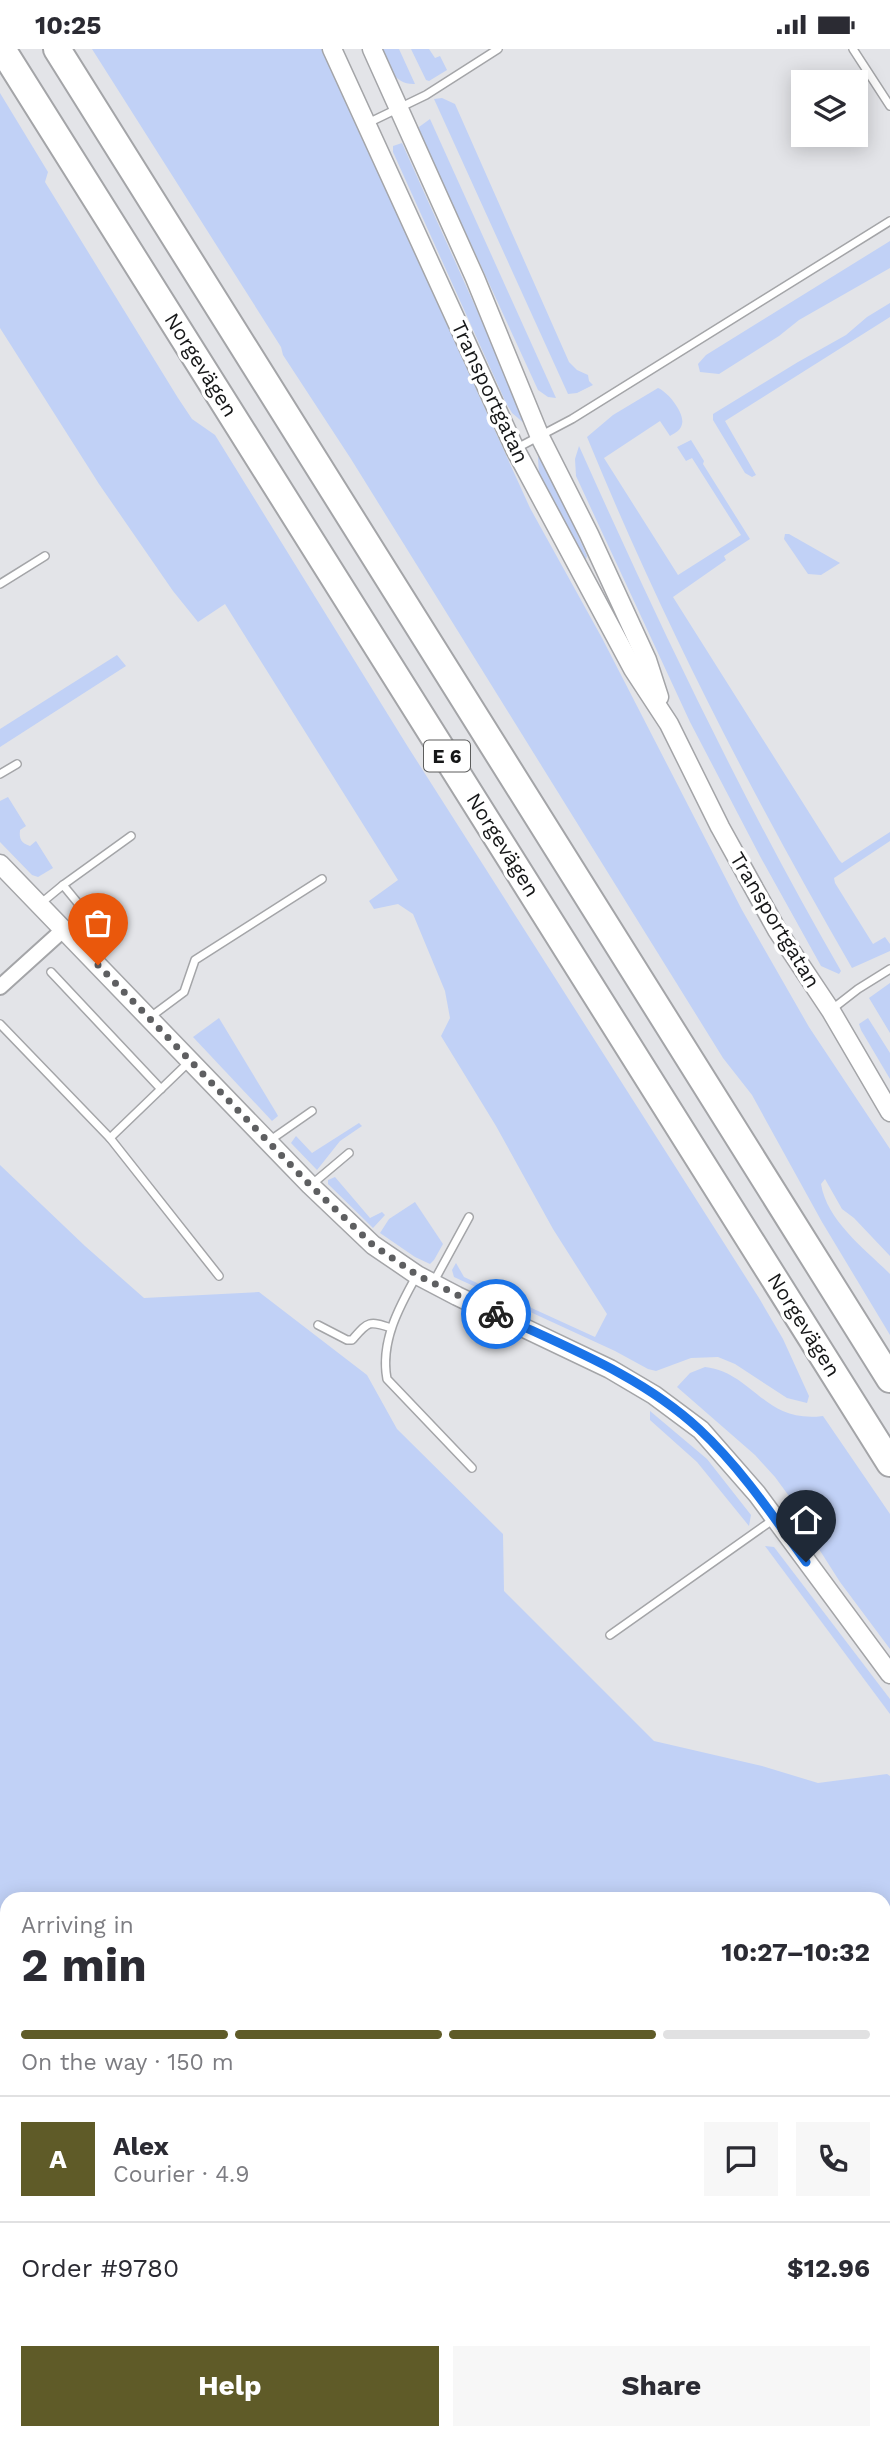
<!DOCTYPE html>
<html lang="en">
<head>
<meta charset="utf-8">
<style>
  :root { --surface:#fff; --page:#f7f7f7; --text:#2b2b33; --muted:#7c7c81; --line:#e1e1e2; --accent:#5f5b28 }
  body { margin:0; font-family:"Work Sans",sans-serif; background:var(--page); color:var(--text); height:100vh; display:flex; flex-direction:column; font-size:26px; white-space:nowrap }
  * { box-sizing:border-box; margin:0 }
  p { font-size:23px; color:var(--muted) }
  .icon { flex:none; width:38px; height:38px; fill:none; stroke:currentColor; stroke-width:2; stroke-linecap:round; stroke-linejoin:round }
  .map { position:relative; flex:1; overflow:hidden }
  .panel { position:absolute; left:0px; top:1843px; width:891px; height:548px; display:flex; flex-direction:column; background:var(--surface); border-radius:21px 21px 0 0; box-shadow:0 4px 18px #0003 }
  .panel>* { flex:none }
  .buttons { position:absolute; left:791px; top:21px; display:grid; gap:14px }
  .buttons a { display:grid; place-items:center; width:77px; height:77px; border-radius:0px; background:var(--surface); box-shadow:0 4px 18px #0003; font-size:35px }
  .pin { position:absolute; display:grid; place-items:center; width:60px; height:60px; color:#fff; margin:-72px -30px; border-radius:50% 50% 50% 0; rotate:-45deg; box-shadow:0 0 7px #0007 }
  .pin .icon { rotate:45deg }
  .courier { position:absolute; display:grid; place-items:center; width:70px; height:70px; margin:-35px; border:5px solid #1a73e8; border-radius:50%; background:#fff; color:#222; box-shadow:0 2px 9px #0007 }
  .overview em { font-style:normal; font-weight:700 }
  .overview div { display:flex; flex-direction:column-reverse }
  .overview { display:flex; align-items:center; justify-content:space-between; height:119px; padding:0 21px }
  h1 { font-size:46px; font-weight:700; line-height:52px }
  .bar { display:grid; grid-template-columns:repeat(4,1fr); gap:10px 7px; align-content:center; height:84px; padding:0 21px }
  .bar i { height:9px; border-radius:5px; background:var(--line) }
  .bar .active { background:var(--accent) }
  .bar p { grid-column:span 4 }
  .line { display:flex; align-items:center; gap:18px; padding:0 21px; border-top:2px solid var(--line) }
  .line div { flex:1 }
  .round { display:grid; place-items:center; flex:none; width:74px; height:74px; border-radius:0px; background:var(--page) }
  .button { display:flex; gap:14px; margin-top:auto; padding:14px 21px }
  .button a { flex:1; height:80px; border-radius:0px; background:var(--accent); color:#fff; font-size:28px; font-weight:700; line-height:80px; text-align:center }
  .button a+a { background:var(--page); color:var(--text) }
  .status { display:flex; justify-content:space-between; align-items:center; height:49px; padding:0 35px; background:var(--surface); direction:ltr }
  .status svg { height:19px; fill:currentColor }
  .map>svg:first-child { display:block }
  .green { fill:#c1d1f6 }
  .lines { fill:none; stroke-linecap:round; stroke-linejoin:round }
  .service-casing { stroke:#a4a5a8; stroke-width:10 }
  .minor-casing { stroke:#a4a5a8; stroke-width:18 }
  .tertiary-casing { stroke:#a4a5a8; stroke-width:21 }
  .motorway-casing { stroke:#a4a5a8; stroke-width:30 }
  .service { stroke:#fff; stroke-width:7 }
  .minor { stroke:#fff; stroke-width:14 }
  .tertiary { stroke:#fff; stroke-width:18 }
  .motorway { stroke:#fff; stroke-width:26 }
  .done { stroke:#5e5f61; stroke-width:7; stroke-dasharray:0 12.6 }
  .route { stroke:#1a73e8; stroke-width:9 }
  .labels { text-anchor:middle; stroke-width:7; stroke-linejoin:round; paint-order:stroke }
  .shield { fill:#fff; stroke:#5c5d5d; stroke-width:2 }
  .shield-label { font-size:19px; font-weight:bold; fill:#161718 }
  .street-label { font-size:21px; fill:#161718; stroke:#fff }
</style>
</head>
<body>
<div class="status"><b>10:25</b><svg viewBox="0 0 49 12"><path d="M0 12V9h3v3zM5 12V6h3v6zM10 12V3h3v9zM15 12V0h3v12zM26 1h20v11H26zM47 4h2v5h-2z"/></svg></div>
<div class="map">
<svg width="890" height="2390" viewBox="0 0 890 2390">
  <rect width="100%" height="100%" fill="#e3e4e8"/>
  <g class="green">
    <path d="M92 0H322L530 459 602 589 742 861 809 978 890 1100V1207L854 1169 842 1160 825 1130 821 1135C827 1172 865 1200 890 1225V1286L822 1173 752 1046 723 1009 351 410 283 306 281 298Z"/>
    <path d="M378 0H399L415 35C394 36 387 16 378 0Z"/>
    <path d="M411 0H429L435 9 440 7 447 21 429 32 426 31Z"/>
    <path d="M0 44 48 123 45 133 178 349 192 370 215 386 408 698 759 1249 783 1290 809 1347 807 1354 787 1349 735 1315 718 1308 691 1309 656 1322 648 1320 615 1302 454 1228 452 1221 456 1214 464 1228 595 1288 607 1265 553 1180 496 1077 441 987 450 969 445 942 413 865 398 855 374 860 369 852 398 831 225 555 198 573 173 542 99 435 0 279Z"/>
    <path d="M442 49 455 55 569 313 577 321 588 326 589 332 593 336 577 344 568 345 434 50Z"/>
    <path d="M430 70 556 349 548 348 538 341 420 84 419 78Z"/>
    <path d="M402 94 527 373 525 375 512 364 506 354 393 103V97Z"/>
    <path d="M890 192V219L799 271 779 287 719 325 700 323 698 315 706 306Z"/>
    <path d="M890 254V268L725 372 756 426 752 428 745 424 713 371V365L798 313 846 286 867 268Z"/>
    <path d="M658 339C668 343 685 364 682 375 681 381 675 384 670 387L660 372 604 409 678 526 741 486 692 409 686 412 677 398 691 391 704 412 703 415 750 490 724 507 726 511 673 548 839 811 842 814 890 783V792L834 829 835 834 873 895 885 888 890 895V902L852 919C753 748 662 571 587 388L613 366Z"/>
    <path d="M579 397C659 576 743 752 841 922L839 925 821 917 761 809 690 673 576 427 575 410Z"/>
    <path d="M541 403 587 507 586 510H583L539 425 538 409Z"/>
    <path d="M785 485H789L840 514 821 526 808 525 784 490Z"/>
    <path d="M117 606 126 617 0 698V680Z"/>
    <path d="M8 748 26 777 20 781C19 790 21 794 30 797L36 792 53 819 38 828 32 826 0 793V752Z"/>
    <path d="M890 934V984L869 949Z"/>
    <path d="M219 969 277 1065 278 1067 272 1072 193 988Z"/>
    <path d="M868 969 890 1004V1030L861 981 859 975Z"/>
    <path d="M359 1074 362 1077 340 1092 317 1121 291 1094 296 1087 312 1104Z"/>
    <path d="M0 1116 85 1197 144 1249 259 1243 367 1326 397 1380 503 1485 504 1542 654 1692 762 1717 818 1734 887 1725 890 1727V2007H884V1850H7V1873L0 1865Z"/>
    <path d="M335 1128 370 1169 382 1163 385 1166 373 1179 328 1135V1131Z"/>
    <path d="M415 1153 443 1195 434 1211 430 1215 415 1208 380 1184 389 1170Z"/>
    <path d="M705 1318C754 1324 764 1375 823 1367L890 1465V1600L840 1533 803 1475 805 1469 775 1428 755 1406 677 1338 690 1324Z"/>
    <path d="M650 1362 707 1410 751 1466 749 1477 697 1413 650 1371Z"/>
    <path d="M765 1497 774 1498 890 1650V1665Z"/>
    <path d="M7 1971V2169L0 2174V1980Z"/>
    <path d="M890 2051V2343L884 2344V2052Z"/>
    <path d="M215 2384H288L290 2390H212Z"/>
  </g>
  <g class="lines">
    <g class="service-casing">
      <g id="service">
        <path d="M853 0 890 57"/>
        <path d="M368 74 426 46 498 0"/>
        <path d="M517 399 572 370 890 172"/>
        <path d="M0 535 45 507"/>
        <path d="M0 725 17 715"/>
        <path d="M63 836 131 787"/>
        <path d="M40 855 63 836 95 875"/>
        <path d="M51 923 161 1040"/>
        <path d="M831 961 858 940 890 920"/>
        <path d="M149 969 184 943 195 911 322 830"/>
        <path d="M0 975 110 1089 219 1227"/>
        <path d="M110 1089 190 1012"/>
        <path d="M269 1092 312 1062"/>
        <path d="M311 1136 349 1104"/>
        <path d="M417 1226C399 1258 380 1293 387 1330L472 1419"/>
        <path d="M433 1234 469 1168"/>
        <path d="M318 1276 347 1291H352C368 1273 368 1271 391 1279"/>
        <path d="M610 1586 774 1470"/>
        <path d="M884 2036 890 2033"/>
        <path d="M884 2242H890"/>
        <path d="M0 2321 7 2315"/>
        <path d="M108 2390 116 2384"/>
      </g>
    </g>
    <g class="minor-casing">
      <path id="minor" d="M0 938 63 881"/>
    </g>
    <g class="tertiary-casing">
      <g id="tertiary">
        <path d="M332 0 515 400 633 620 669 675 720 778 777 881 831 962 890 1063"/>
        <path d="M372 0 475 229 540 388 589 485 647 611 659 648"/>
        <path d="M0 815 310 1136 373 1196 417 1226 457 1247 610 1320 654 1346 701 1381 757 1445 890 1625"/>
      </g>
    </g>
    <g class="motorway-casing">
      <g id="motorway">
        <path d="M2 0 890 1414"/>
        <path d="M57 0 890 1330"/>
      </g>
    </g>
    <use href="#service" class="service"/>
    <use href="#minor" class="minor"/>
    <use href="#tertiary" class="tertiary"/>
    <use href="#motorway" class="motorway"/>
  </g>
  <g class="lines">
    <path class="done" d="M98 916 310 1136 373 1196 417 1226 496 1265"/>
    <path class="route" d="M496 1265C566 1298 642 1327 699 1380 741 1419 773 1467 806 1513"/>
  </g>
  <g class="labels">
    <rect class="shield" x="424" y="691.5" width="46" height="31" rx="5"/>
    <g class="shield-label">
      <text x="447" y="714">E 6</text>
    </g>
    <g class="street-label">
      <text transform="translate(201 316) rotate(58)" y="7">Norgevägen</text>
      <text transform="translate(490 343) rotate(65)" y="7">Transportgatan</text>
      <text transform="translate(503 796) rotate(58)" y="7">Norgevägen</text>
      <text transform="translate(775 871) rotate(59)" y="7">Transportgatan</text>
      <text transform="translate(804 1276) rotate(58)" y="7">Norgevägen</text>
    </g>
  </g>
</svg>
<div class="buttons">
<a><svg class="icon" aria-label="layers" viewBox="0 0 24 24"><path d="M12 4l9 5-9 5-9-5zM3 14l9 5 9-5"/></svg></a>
</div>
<div class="pin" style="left:98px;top:916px;background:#ea580c"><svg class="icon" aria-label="bag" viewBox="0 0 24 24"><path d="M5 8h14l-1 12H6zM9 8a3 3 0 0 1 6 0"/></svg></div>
<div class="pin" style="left:806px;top:1513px;background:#1f2937"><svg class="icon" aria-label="home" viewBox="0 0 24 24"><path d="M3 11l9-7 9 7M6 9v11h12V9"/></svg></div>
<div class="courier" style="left:496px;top:1265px"><svg class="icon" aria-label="bike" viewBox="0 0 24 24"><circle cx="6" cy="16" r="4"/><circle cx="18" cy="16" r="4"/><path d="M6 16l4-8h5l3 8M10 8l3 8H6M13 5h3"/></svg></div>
<section class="panel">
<div class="overview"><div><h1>2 min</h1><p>Arriving in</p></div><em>10:27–10:32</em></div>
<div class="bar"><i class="active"></i><i class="active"></i><i class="active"></i><i></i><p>On the way · 150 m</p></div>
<div class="line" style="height:126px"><b class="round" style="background:var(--accent);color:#fff">A</b><div><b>Alex</b><p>Courier · 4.9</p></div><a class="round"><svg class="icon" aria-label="chat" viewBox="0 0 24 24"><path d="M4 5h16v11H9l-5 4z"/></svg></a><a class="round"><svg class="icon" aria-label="phone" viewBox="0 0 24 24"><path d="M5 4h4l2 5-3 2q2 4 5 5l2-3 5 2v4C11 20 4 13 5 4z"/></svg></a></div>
<div class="line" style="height:91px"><div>Order #9780</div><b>$12.96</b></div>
<div class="button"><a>Help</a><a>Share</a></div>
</section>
</div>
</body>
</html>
